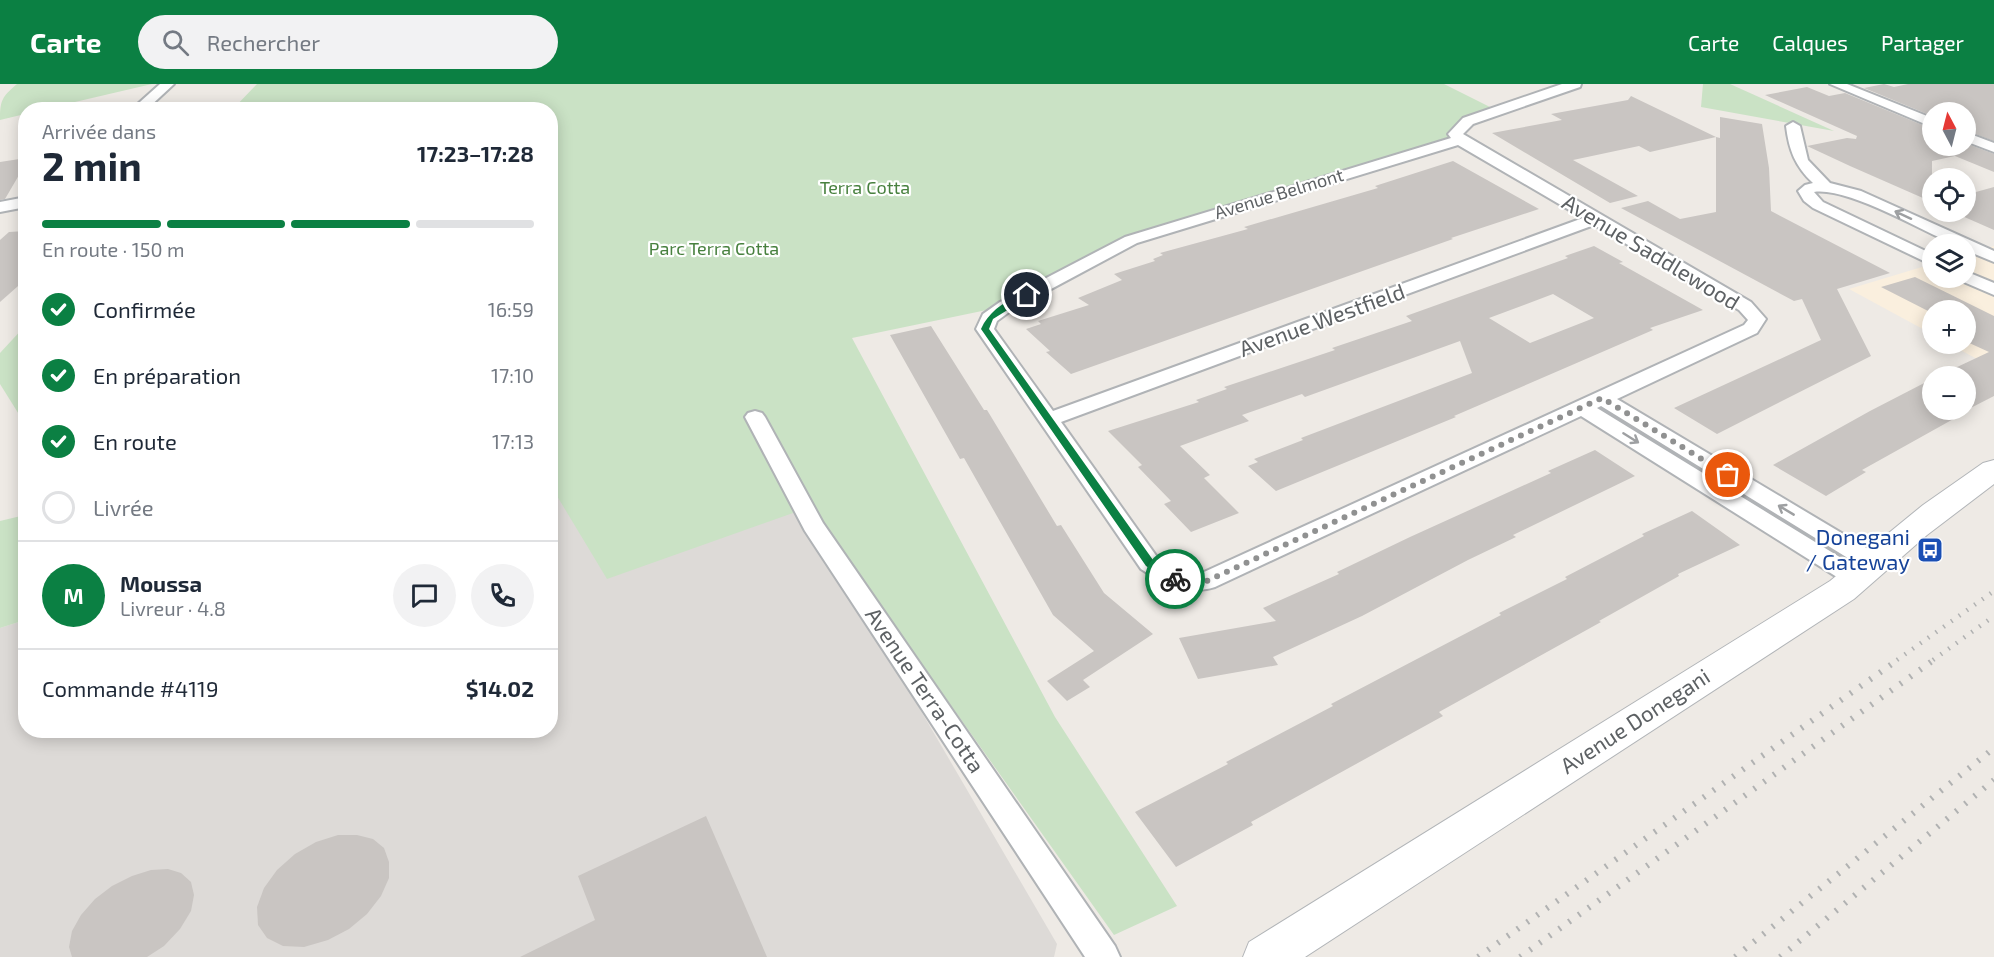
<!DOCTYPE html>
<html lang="fr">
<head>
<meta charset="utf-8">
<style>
  :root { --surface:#fff; --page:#f2f2f3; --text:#1f2937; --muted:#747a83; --line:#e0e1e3; --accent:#0b8043 }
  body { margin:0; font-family:"Exo 2",sans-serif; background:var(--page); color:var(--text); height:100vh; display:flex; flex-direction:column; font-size:22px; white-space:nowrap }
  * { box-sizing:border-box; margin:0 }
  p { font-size:20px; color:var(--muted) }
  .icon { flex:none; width:33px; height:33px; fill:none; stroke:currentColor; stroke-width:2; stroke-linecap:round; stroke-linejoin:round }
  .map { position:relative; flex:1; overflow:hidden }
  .drawer { position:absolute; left:18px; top:18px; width:540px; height:636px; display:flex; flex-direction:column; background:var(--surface); border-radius:24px; box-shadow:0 3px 15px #0003 }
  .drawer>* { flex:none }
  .needle { width:39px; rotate:353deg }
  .buttons { position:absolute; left:1922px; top:18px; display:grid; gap:12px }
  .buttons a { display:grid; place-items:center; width:54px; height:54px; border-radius:50%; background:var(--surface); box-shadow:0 3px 15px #0003; font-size:30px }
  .pin { position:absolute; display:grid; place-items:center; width:51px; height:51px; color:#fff; margin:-26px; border:3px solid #fff; border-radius:50%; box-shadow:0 2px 6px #0007 }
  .courier { position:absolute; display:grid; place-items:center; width:60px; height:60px; margin:-30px; border:4px solid #0b8043; border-radius:50%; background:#fff; color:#222; box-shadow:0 2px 8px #0007 }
  .headline em { font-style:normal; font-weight:700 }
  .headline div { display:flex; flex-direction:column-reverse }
  .headline { display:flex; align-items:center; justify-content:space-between; height:102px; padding:0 24px }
  h1 { font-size:39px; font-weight:700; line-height:45px }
  .bar { display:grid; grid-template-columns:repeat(4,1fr); gap:9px 6px; align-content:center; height:72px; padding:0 24px }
  .bar i { height:8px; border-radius:4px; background:var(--line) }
  .bar .selected { background:var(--accent) }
  .bar p { grid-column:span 4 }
  .line { display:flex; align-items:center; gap:15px; padding:0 24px; border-top:2px solid var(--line) }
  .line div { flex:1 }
  .round { display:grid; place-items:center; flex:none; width:63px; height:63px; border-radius:32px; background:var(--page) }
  ol { padding:0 24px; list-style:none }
  li { display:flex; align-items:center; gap:18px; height:66px }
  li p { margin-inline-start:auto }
  li .icon { padding:6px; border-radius:50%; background:var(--accent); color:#fff; stroke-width:4 }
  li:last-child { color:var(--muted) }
  li i { width:33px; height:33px; border:3px solid var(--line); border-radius:50% }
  header { display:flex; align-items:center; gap:36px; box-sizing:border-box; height:84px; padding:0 30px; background:var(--accent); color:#fff }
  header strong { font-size:28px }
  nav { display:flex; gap:33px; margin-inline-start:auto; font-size:21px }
  .search { width:420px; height:54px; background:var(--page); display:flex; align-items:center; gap:15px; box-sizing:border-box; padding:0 21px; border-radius:33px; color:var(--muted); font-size:22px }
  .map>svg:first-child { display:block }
  .commercial { fill:#faefde }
  .industrial { fill:#dddad7 }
  .green { fill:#cae2c5 }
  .building { fill:#c9c5c2; fill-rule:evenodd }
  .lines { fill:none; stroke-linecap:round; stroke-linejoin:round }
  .street-casing { stroke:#b0b3b6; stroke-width:4 }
  .secondary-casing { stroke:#b2b5b8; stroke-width:2 }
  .street { fill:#fff; fill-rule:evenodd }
  .secondary { fill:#fff; fill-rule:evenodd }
  .rail-far1 { stroke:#b1b2b2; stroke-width:4.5; stroke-dasharray:1.5 8; stroke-linecap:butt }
  .rail { stroke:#b1b2b2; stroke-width:6; stroke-dasharray:2 10; stroke-linecap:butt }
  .oneway { stroke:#9ea0a2 }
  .route { fill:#0b8043 }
  .done { stroke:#909191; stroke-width:6; stroke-dasharray:0 10.8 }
  .labels { text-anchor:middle; stroke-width:4.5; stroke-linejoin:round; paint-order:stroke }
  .far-park-label { font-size:18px; fill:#48813f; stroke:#fff }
  .far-street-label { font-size:18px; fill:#5d6164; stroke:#fff }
  .street-label { font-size:22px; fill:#5d6164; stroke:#fff }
  .transit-label { font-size:22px; fill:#164399; stroke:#fff; text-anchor:end }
</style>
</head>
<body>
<header>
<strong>Carte</strong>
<div class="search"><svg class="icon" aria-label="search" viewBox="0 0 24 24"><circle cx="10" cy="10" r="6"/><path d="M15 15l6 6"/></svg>Rechercher</div>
<nav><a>Carte</a><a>Calques</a><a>Partager</a></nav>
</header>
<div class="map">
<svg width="1994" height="873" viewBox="0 0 1994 873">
  <rect width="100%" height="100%" fill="#eeeae5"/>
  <path class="commercial" d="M1994 162V284L1949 260H1965V226H1932V250L1849 205 1932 180V194H1965V170Z"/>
  <path class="industrial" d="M557 412 810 422 813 442 1057 860 1054 873H0V544L25 536 26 646H550L551 414Z"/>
  <g class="green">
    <path d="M17 0H152L45 25 26 26 25 30 0 36C0 16 2 13 17 0Z"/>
    <path d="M257 0H1444L1496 26 1468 37 1460 56 1131 156 1006 222 852 254 1055 633 1177 822 1114 851 810 423 607 495 557 412 551 414 550 26H232Z"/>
    <path d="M1703 0H1730L1834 47 1701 23Z"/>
    <path d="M25 242V340L0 300V269Z"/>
    <path d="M1631 339 1815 452 1810 455 1625 342Z"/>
    <path d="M25 431V536L0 544V437Z"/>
  </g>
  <g class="building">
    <path d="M1884 0 1894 3 1908 0H1994V57L1965 46V28H1932V32L1864 4Z"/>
    <path d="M1807 3 1829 12 1845 9 1932 45V62H1965V59L1994 70V88L1955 72 1932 77V118L1850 82 1807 62 1847 54 1856 55 1857 52 1765 11Z"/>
    <path d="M1631 12 1716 53 1650 68 1639 62 1573 76 1638 112 1610 119 1492 49 1562 36 1551 30 1628 16Z"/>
    <path d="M1720 33 1762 40 1769 84 1771 127 1890 189 1837 205 1871 272 1717 350 1674 324 1821 256 1802 215 1794 217 1621 124 1648 117 1680 135 1716 128V53L1720 54Z"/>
    <path d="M26 74V79L5 115 0 116V78Z"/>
    <path d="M1453 77 1539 125 1451 154 1453 155 1071 290 1046 268 1050 267 1026 245 1041 240 1038 237 1089 221 1078 214 1122 196 1114 190 1155 177 1153 175 1163 171 1160 169 1248 145 1244 143 1378 104 1375 102Z"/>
    <path d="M1994 103V146L1953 128H1965V111Z"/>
    <path d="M26 147V195L0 218V156L9 148Z"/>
    <path d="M1594 162 1623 178 1619 179 1703 226 1650 244 1653 246 1454 332 1456 333 1276 407 1248 382 1258 378 1254 375 1303 356 1301 354 1472 289 1460 257 1305 313 1302 310 1242 331 1249 337 1180 362 1210 391 1204 394 1239 429 1191 448 1164 420 1171 417 1138 383 1142 381 1108 347 1199 318 1196 316 1227 305 1224 303 1335 266 1332 264 1412 237 1406 232 1568 174 1565 172ZM1553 210 1594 234 1530 259 1489 234Z"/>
    <path d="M1915 193 1994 232V312L1955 332 1957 333 1862 386 1866 388 1826 412 1773 381 1870 327 1932 295V326H1965V292H1938L1989 268 1965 257V226H1932V229L1881 203Z"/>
    <path d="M931 242 984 326H987L1057 442 1061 441 1104 509 1153 550 1083 596 1090 603 1067 617 1047 597 1094 567 1053 531 964 374 960 375 890 251Z"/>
    <path d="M1595 366 1635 392 1513 451 1516 453 1468 476 1362 532 1273 573 1278 581 1198 595 1179 554 1276 537 1263 524 1339 490 1337 488 1410 453 1551 389 1548 387Z"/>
    <path d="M1692 427 1740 461 1678 490 1679 492 1599 537 1601 538 1439 628 1443 632 1251 738 1253 741 1176 783 1135 728 1228 680 1226 678 1333 622 1331 620 1501 531 1499 529 1567 495 1565 493 1644 452 1642 450Z"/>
    <path d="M706 732 767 873H520L595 836 578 792Z"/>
    <path d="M338 751H357L373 755 384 764 389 778V794L381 812 367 830 349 845 328 856 304 863 283 862 267 854 258 841 257 823 264 804 277 786 295 770 316 758Z"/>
    <path d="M168 785 181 789 191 798 194 811 191 827 180 845 164 862 147 873H72L69 863 72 847 81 831 95 815 112 802 132 792 151 786Z"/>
  </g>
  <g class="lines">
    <g class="street-casing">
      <g id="street">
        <path d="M160 0H174L146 26H131Z"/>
        <path d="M1562 0H1581L1580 3 1473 40 1463 50 1751 218 1766 235 1757 249 1617 315 1880 472 1884 478 1880 484 1872 486 1864 484 1601 322 1597 324 1864 488 1868 494 1864 500 1856 503 1848 500 1581 332 1215 503C1187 512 1164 500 1141 485L976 245 983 230 1000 218 1125 153 1451 54 1448 50 1463 34ZM1458 61 1583 134 1053 327 994 245 997 237 1012 226 1137 159ZM1594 141 1739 226 1748 236 1744 241 1204 488 1180 487 1157 473 1061 338Z"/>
        <path d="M1830 0H1847L1932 34V43Z"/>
        <path d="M1793 38 1800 42 1808 76 1830 99 1861 107 1994 167V178L1965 166V160H1953C1921 146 1847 103 1814 108L1823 118 1932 170V181L1813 124 1804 117 1798 107 1805 101 1813 99C1795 82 1789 66 1786 42Z"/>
        <path d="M1965 48 1994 59V68L1965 57Z"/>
        <path d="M26 113V123L0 128V118Z"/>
        <path d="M1965 187 1994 199V211L1959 196 1957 194H1965Z"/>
        <path d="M755 327 762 329 765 333 823 439 1115 862 1120 873H1085L805 447 745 333 748 329Z"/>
      </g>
    </g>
    <g class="secondary-casing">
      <path id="secondary" d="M1994 376V400L1927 451 1854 515 1305 873H1243L1249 858 1830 497 1923 421 1983 379Z"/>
    </g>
    <use href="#street" class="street"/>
    <use href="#secondary" class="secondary"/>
    <g class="rail-far1">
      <path d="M1897 576 1994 507"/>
      <path d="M1933 576 1994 532"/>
    </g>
    <g class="rail">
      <path d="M1478 873 1899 575"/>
      <path d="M1520 873 1935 575"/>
      <path d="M1735 873 1994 664"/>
      <path d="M1780 873 1994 696"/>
    </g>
  </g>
  <defs><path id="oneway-shaft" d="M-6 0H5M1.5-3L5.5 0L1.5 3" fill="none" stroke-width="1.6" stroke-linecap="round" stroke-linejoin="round" transform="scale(1.5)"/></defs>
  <g class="oneway">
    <use href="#oneway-shaft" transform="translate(1903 131) rotate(-155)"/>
    <use href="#oneway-shaft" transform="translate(1631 354) rotate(32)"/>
    <use href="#oneway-shaft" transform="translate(1786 426) rotate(-149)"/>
  </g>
  <path class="route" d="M1027 208 1031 211 1030 212 993 235 989 245 1153 476 1179 492V498H1171L1146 482 981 245C989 226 1008 215 1027 208Z"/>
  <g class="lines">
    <path class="done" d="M1175 495 1207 497 1602 314 1728 391"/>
  </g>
  <defs>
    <g id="bus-square" transform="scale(1.35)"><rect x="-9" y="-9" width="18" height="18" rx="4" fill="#1a4fb4" stroke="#fff"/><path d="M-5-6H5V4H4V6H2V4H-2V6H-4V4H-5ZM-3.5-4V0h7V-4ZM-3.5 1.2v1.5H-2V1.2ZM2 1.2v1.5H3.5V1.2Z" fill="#fff"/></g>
  </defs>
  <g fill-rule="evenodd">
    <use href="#bus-square" x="1930" y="466"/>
  </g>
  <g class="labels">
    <g class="far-park-label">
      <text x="865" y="110">Terra Cotta</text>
      <text x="714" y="171">Parc Terra Cotta</text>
    </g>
    <g class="far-street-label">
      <text transform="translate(1279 110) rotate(-17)" y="6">Avenue Belmont</text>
    </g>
    <g class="street-label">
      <text transform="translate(1651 168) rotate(31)" y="8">Avenue Saddlewood</text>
      <text transform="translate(1322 236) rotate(-20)" y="8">Avenue Westfield</text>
      <text transform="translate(925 606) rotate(56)" y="8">Avenue Terra-Cotta</text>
      <text transform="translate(1635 637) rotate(-33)" y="8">Avenue Donegani</text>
    </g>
    <g class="transit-label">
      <text x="1910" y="461">Donegani<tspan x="1910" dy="25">/ Gateway</tspan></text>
    </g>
  </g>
</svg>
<div class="buttons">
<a><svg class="needle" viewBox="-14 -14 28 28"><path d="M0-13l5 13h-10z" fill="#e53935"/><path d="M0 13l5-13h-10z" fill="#747a83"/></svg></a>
<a><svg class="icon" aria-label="locate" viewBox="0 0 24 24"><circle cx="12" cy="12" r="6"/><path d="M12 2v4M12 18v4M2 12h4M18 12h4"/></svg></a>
<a><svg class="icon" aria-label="layers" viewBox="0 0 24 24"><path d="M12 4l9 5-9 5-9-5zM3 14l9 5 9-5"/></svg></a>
<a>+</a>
<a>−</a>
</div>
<div class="pin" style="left:1728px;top:391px;background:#ea580c"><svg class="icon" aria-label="bag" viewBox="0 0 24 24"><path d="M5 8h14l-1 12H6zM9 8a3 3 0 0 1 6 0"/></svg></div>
<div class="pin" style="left:1027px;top:211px;background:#1f2937"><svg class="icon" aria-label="home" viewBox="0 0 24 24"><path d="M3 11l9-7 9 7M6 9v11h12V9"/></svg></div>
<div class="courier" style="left:1175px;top:495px"><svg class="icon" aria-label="bike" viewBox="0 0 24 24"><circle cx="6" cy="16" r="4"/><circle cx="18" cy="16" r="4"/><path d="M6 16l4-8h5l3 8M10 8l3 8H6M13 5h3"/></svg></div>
<section class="drawer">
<div class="headline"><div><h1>2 min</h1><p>Arrivée dans</p></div><em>17:23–17:28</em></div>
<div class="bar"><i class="selected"></i><i class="selected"></i><i class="selected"></i><i></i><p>En route · 150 m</p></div>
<ol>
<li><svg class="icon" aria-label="check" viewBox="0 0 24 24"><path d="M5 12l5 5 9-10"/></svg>Confirmée<p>16:59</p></li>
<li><svg class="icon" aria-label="check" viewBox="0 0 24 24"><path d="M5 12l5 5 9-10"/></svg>En préparation<p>17:10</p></li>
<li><svg class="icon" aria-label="check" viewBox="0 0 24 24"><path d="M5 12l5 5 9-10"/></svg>En route<p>17:13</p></li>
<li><i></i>Livrée</li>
</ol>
<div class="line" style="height:108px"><b class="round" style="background:var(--accent);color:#fff">M</b><div><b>Moussa</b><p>Livreur · 4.8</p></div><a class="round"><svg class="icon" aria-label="chat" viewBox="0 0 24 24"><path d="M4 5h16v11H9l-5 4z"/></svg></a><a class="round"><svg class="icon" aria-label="phone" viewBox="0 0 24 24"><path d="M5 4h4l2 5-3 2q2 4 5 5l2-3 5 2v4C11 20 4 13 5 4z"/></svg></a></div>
<div class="line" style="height:78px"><div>Commande #4119</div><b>$14.02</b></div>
</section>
</div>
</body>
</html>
